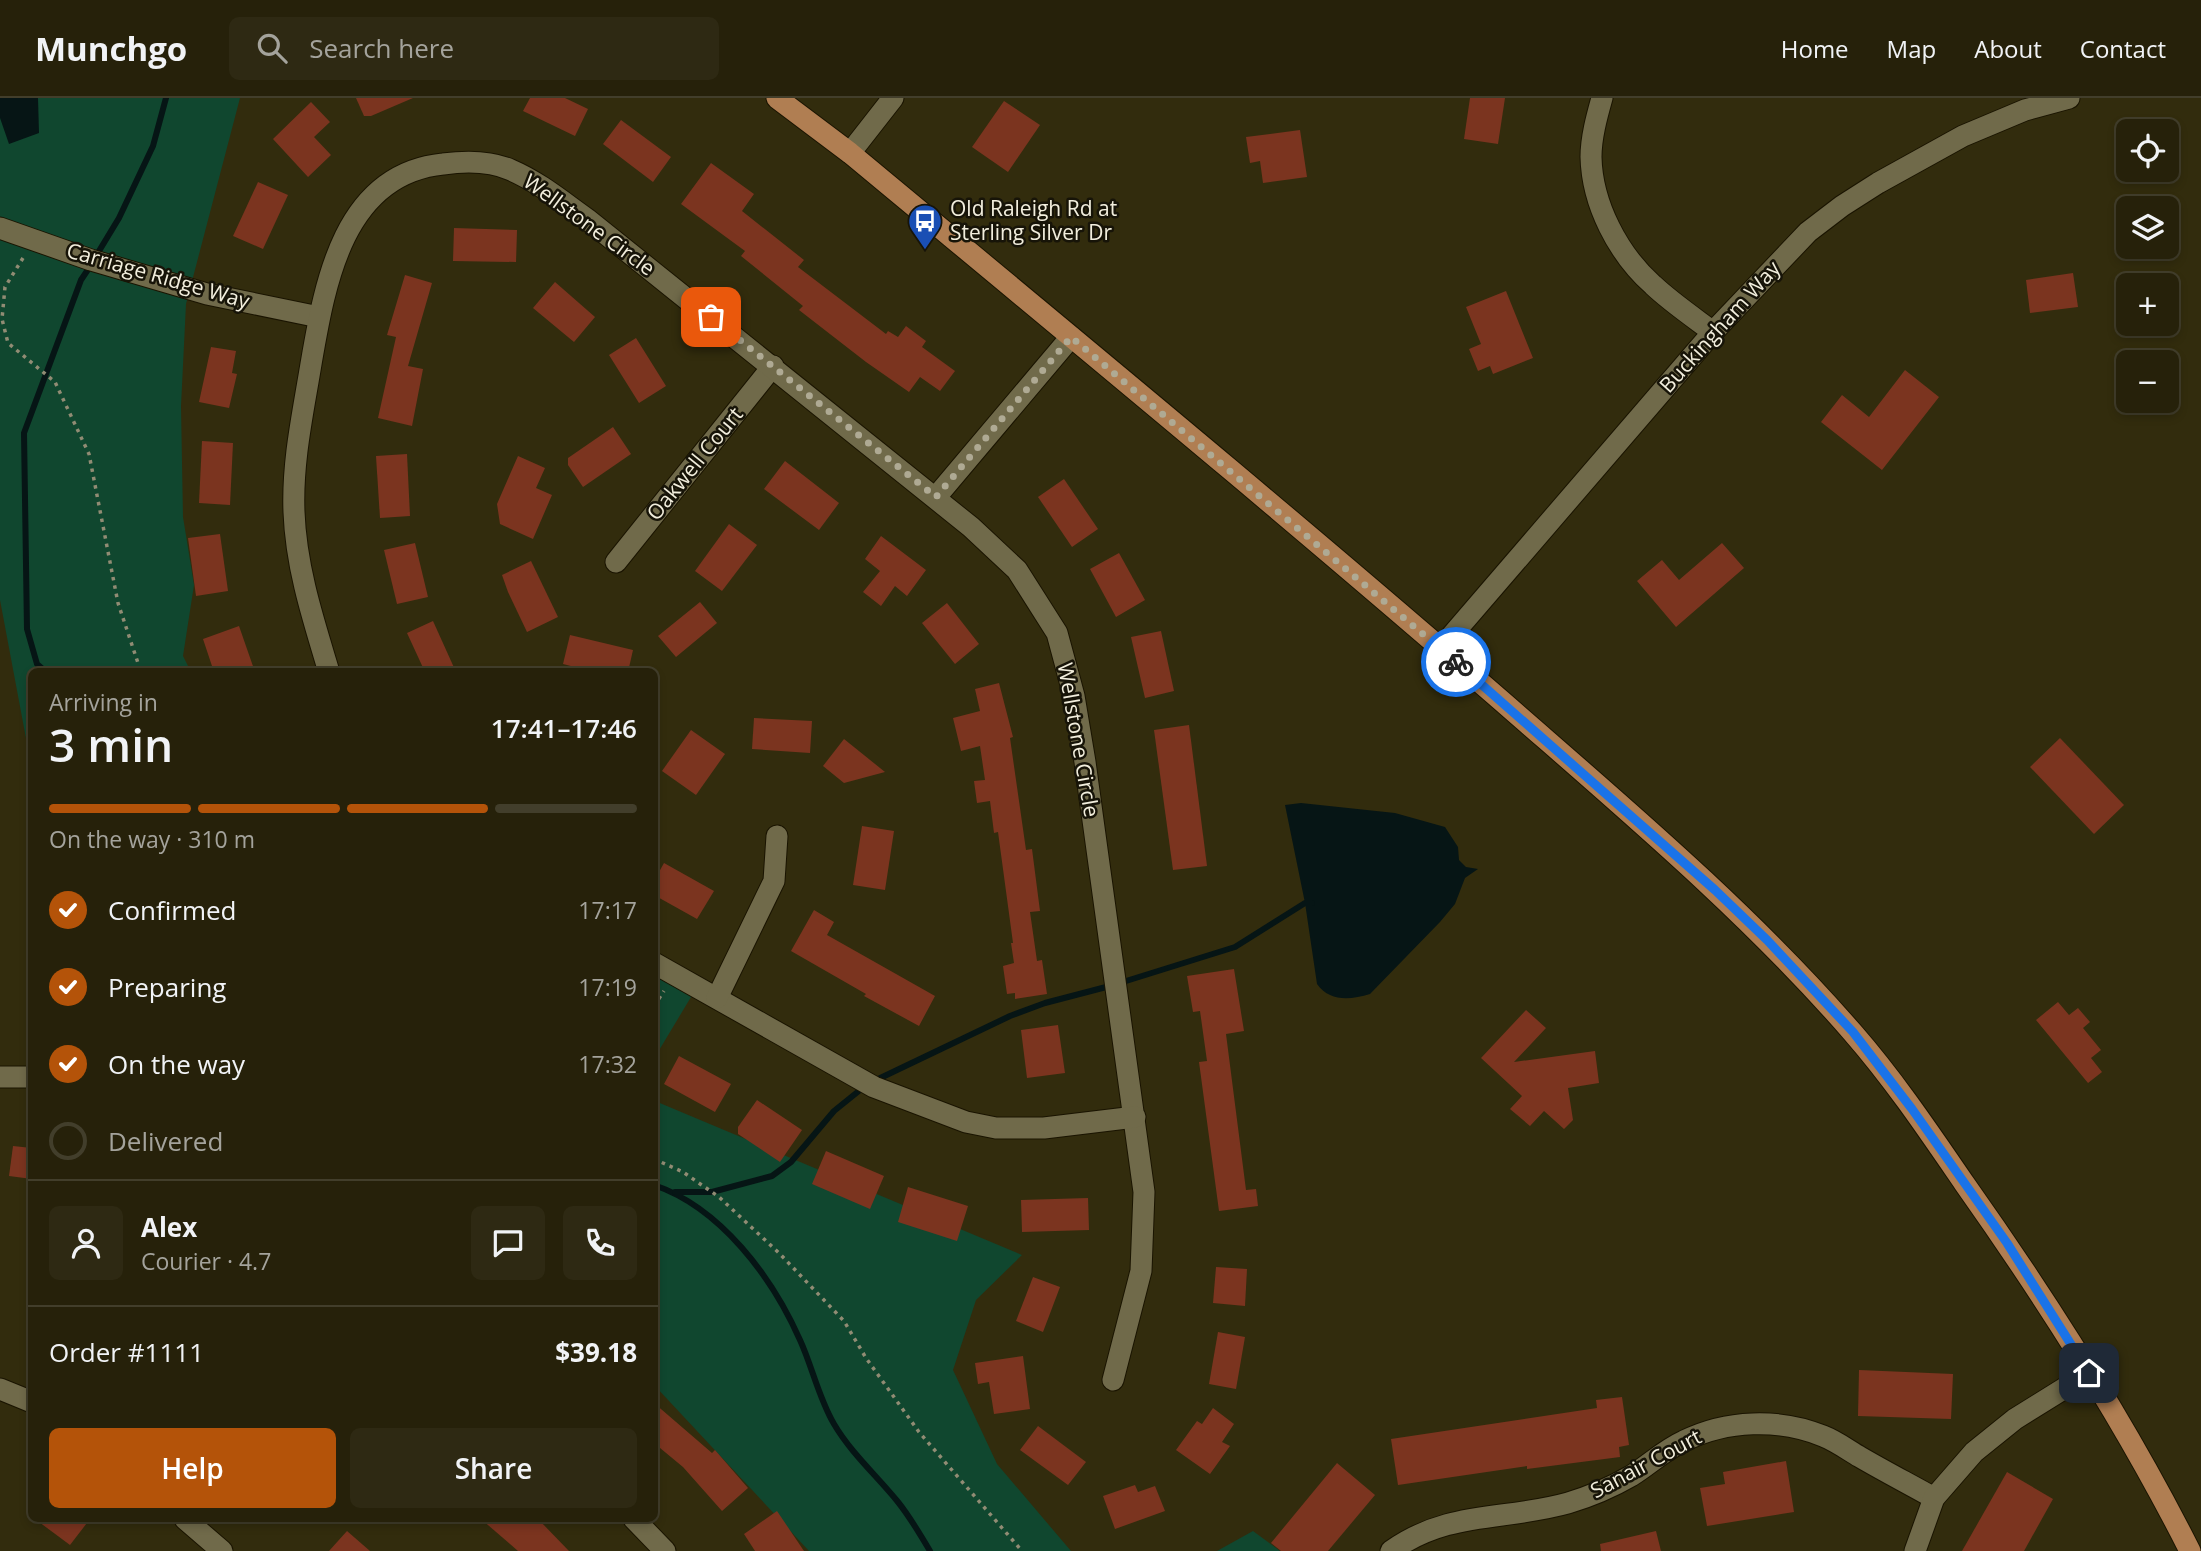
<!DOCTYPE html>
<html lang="en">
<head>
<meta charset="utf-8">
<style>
  :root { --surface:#26210a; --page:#2e2913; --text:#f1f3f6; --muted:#a4a39c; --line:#423e2b; --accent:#b45309 }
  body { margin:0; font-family:"Open Sans",sans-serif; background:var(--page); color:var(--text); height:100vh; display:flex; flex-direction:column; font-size:26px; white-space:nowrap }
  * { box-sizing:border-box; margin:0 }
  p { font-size:23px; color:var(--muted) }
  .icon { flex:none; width:38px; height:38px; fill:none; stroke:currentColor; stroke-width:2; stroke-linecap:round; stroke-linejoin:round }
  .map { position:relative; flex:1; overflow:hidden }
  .details { position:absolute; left:28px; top:570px; width:630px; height:854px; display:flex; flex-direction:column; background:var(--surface); border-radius:10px; box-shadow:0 4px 10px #0003,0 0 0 2px var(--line) }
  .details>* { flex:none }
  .controls { position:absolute; left:2116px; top:21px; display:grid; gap:14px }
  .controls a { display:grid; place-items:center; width:63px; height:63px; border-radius:10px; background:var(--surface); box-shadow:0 4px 10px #0003,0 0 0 2px var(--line); font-size:35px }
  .pin { position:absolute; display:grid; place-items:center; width:60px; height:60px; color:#fff; margin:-30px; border-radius:14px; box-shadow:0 4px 10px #0006 }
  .courier { position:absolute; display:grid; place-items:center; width:70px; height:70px; margin:-35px; border:5px solid #1a73e8; border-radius:50%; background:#fff; color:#222; box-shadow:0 2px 9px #0007 }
  .summary em { font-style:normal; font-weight:600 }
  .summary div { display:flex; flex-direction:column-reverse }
  .summary { display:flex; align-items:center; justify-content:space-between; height:119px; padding:0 21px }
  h1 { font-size:46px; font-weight:600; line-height:52px }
  .bar { display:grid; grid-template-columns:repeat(4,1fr); gap:10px 7px; align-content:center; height:84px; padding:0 21px }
  .bar i { height:9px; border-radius:5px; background:var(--line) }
  .bar .on { background:var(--accent) }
  .bar p { grid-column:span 4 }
  .line { display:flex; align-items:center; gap:18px; padding:0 21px; border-top:2px solid var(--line) }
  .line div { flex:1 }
  .round { display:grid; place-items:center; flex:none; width:74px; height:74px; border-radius:10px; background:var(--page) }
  ol { padding:0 21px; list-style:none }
  li { display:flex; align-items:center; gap:21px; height:77px }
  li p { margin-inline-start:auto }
  li .icon { padding:7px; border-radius:50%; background:var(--accent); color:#fff; stroke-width:4 }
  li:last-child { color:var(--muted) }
  li i { width:38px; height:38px; border:4px solid var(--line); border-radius:50% }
  .cta { display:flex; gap:14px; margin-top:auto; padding:14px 21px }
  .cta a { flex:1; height:80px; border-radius:10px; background:var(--accent); color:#fff; font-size:28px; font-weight:600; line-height:80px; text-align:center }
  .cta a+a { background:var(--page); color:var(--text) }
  header { display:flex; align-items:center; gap:42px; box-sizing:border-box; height:98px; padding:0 35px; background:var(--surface); border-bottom:2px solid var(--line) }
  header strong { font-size:33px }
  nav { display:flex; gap:38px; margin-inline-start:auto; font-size:24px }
  .search { width:490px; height:63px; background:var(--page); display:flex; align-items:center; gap:18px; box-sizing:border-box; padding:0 24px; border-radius:10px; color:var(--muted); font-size:26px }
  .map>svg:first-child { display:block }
  .green { fill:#10472f }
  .water { fill:#061515 }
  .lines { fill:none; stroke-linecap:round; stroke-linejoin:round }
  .stream { stroke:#061515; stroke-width:6 }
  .building { fill:#7b341f }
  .minor-casing { stroke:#1a1400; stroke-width:23 }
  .major-casing { stroke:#1a1400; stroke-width:23 }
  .path { stroke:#918c74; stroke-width:3.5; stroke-dasharray:3.5 5; stroke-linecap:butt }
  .minor { stroke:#706a4a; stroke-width:21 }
  .major { stroke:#b07e52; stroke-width:21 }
  .done { stroke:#afaa94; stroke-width:7; stroke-dasharray:0 12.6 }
  .route { stroke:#1a73e8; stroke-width:9 }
  .labels { text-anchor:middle; stroke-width:5; stroke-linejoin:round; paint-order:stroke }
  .poi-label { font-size:21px; fill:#f2eedd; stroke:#171408; text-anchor:start }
  .street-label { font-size:21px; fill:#f2eedd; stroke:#171408 }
</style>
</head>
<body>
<header>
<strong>Munchgo</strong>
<div class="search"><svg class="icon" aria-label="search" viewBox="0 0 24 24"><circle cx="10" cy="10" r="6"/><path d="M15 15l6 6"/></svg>Search here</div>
<nav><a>Home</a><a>Map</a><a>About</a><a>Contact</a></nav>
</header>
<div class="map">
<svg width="2201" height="1453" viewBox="0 0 2201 1453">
  <rect width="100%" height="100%" fill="#322c0d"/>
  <g class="green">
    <path d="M0 0H240L186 206 181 308 183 419 194 487 183 558 191 574H32L31 658 28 651 0 502Z"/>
    <path d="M655 865 697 889 655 959Z"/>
    <path d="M655 1003 1022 1157 976 1202 953 1272 997 1366 1071 1453H809L655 1288Z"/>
    <path d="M1253 1433 1280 1453H1217Z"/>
  </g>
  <g class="water">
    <path d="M0 0H38L39 35 9 46 0 20Z"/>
    <path d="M1301 705 1395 715 1445 729 1458 749 1459 762 1466 769 1478 771 1465 780 1455 806 1440 824 1370 896C1350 902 1330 904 1317 886L1305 805 1285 707Z"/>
  </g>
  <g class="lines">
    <g class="stream">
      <path d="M96 158 119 120 153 48 166 0"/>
      <path d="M46 574 37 566 27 531 24 335 81 182 91 167"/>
      <path d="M874 983 1010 918 1045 905 1110 888 1235 849 1305 805H1312"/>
      <path d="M654 1087C721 1110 772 1179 800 1242 812 1268 819 1301 834 1326 851 1355 877 1378 898 1404 910 1419 920 1436 930 1453"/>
      <path d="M675 1094H712L772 1078 791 1064 834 1013 865 988"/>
    </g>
  </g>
  <g class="building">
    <path d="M356 0H413L371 18H364Z"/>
    <path d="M530 0H565L588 11 575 38 523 13Z"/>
    <path d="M1470 0H1505L1498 46 1464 41Z"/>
    <path d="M1004 3 1040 27 1008 74 972 49Z"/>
    <path d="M311 4 330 24 314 39 331 57 308 79 273 41Z"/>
    <path d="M621 22 671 59 653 84 603 46Z"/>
    <path d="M1300 32 1307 79 1263 85 1260 63 1250 65 1246 39Z"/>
    <path d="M711 65 754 96 742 113 804 162 798 169 886 236 888 233 898 239 906 228 926 243 922 249 955 273 940 293 920 279 909 294 866 264 799 212 803 208 741 158 745 153 681 106Z"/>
    <path d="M258 84 288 97 263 151 233 138Z"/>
    <path d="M454 130 517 132 516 164 453 163Z"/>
    <path d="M2073 175 2078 209 2030 215 2026 182Z"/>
    <path d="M405 177 432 185 408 268 423 271 412 328 378 320 396 239 387 237Z"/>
    <path d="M555 184 595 219 574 244 533 210Z"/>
    <path d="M1506 193 1533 260 1493 276 1490 268 1478 273 1469 251 1481 246 1466 209Z"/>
    <path d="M636 240 666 288 639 305 609 257Z"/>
    <path d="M211 249 236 253 232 275 237 276 229 310 199 304Z"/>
    <path d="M1905 272 1939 299 1882 372 1821 324 1842 297 1869 319Z"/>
    <path d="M613 329 631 356 583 389 568 367V360Z"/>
    <path d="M202 343 233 345 230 407 199 405Z"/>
    <path d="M407 356 410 418 380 420 376 358Z"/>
    <path d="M518 358 545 370 536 390 552 397 533 441 500 426 497 406Z"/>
    <path d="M785 363 839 405 819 432 764 391Z"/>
    <path d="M1064 381 1098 431 1072 449 1038 399Z"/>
    <path d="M729 426 757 447 722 493 695 473Z"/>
    <path d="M220 436 228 493 196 498 188 440Z"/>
    <path d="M881 438 926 472 907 498 895 488 881 508 863 494 880 473 865 461Z"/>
    <path d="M415 445 428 499 397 506 384 452Z"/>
    <path d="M1722 445 1744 470 1676 529 1637 483 1662 462 1679 482Z"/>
    <path d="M1119 455 1145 502 1116 519 1090 471Z"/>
    <path d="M531 463 558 519 527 534 508 494 502 477Z"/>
    <path d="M700 504 717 525 676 559 658 538Z"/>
    <path d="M947 505 979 546 955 566 922 525Z"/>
    <path d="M433 523 456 574H425L407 535Z"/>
    <path d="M239 528 255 574H214L203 541Z"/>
    <path d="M1161 533 1174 593 1145 600 1131 539Z"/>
    <path d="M570 537 633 552 628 574H594L563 566Z"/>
    <path d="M999 585 1013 639 1010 640 1026 752 1032 751 1040 813 1030 814 1037 863 1042 862 1047 896 1015 901V895L1007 896 1003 868 1014 865 1011 845H1013L998 734 994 735 990 703 977 705 974 683 985 682 980 648 961 653 953 620 980 613 975 591Z"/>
    <path d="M754 620 812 623 810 655 752 651Z"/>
    <path d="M1189 627 1207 768 1173 772 1154 632Z"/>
    <path d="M691 632 725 656 696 697 662 673Z"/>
    <path d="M2060 640 2124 707 2094 736 2030 669Z"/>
    <path d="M844 641 885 674 844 685 823 668Z"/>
    <path d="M862 728 894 733 885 792 853 787Z"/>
    <path d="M664 765 714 793 697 821 654 797V783Z"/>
    <path d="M814 812 834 824 827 837 935 898 919 928 864 898 866 896 791 853Z"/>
    <path d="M1234 871 1244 933 1226 936 1246 1092 1256 1091 1258 1108 1219 1113 1199 964 1207 963 1200 913 1193 914 1187 878Z"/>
    <path d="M2058 904 2069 917 2078 910 2090 924 2083 930 2101 952 2091 960 2102 974 2088 985 2036 922Z"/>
    <path d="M1526 912 1546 930 1514 964 1595 953 1599 985 1568 990 1573 1022 1564 1031 1544 1013 1530 1028 1510 1011 1522 998 1481 960Z"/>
    <path d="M1058 927 1065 975 1027 980 1021 932Z"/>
    <path d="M679 958 731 986 715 1014 664 986Z"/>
    <path d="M757 1002 802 1032 780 1064 738 1036V1029Z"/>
    <path d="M13 1048 32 1050V1081L9 1078Z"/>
    <path d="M826 1053 884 1078 870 1111 812 1086Z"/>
    <path d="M908 1089 968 1108 957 1143 898 1124Z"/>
    <path d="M1088 1100 1089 1132 1022 1134 1021 1102Z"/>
    <path d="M1216 1169 1247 1171 1245 1208 1213 1205Z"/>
    <path d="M1033 1179 1060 1189 1043 1234 1016 1223Z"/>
    <path d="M1218 1234 1245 1239 1236 1291 1209 1286Z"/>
    <path d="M1023 1258 1030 1311 994 1316 989 1284 978 1286 975 1265Z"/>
    <path d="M1859 1272 1953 1276 1951 1321 1858 1318Z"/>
    <path d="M1622 1299 1629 1347 1619 1349 1620 1359 1527 1371V1368L1398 1387 1391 1341 1597 1310 1596 1302Z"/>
    <path d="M654 1305 712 1355 715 1352 748 1390 722 1413 683 1369 654 1345Z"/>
    <path d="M1213 1310 1234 1326 1222 1344 1230 1348 1210 1376 1176 1352 1197 1323 1202 1326Z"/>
    <path d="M1038 1328 1086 1364 1068 1387 1020 1352Z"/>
    <path d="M1786 1363 1794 1414 1707 1428 1700 1390 1725 1386 1723 1374Z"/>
    <path d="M1337 1365 1375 1397 1328 1453H1281L1271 1445Z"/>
    <path d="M2007 1374 2053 1401 2024 1453H1962Z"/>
    <path d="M1135 1387 1138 1394 1155 1388 1165 1413 1115 1431 1103 1398Z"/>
    <path d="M777 1413 804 1453H755L744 1436Z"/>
    <path d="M35 1421H90L70 1447Z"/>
    <path d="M481 1421H538L569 1453H518Z"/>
    <path d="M347 1433 370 1453H329Z"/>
    <path d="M1656 1433 1661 1453H1601L1600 1446Z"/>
  </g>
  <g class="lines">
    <g class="minor-casing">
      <g id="minor">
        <path d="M1602 0C1597 18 1591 39 1591 59 1592 106 1618 156 1653 187 1671 204 1693 219 1713 234"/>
        <path d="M850 55 893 0"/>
        <path d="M0 130 91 162 207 196 319 219"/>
        <path d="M936 399 1071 239"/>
        <path d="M616 464 773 268"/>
        <path d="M1441 550 1713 234 1808 134 1842 108 1878 85 1963 38 2025 12 2069 0"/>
        <path d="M329 574C313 521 296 469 294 414 292 364 303 315 311 266 325 185 343 76 443 66 465 63 491 63 511 72 539 84 563 104 587 121L971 429 1017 472 1057 535 1074 598 1085 664 1144 1094 1141 1173 1113 1282"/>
        <path d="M654 865 874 989 966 1024 996 1030H1044L1135 1019"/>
        <path d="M717 900 774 783 777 738"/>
        <path d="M0 979H32"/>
        <path d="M0 1291 32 1304"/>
        <path d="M185 1421 222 1453"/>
        <path d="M634 1421 665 1453"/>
        <path d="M1391 1453C1449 1412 1504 1423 1568 1405 1588 1399 1612 1389 1631 1378 1649 1367 1664 1352 1684 1343 1726 1322 1779 1320 1823 1338 1836 1343 1848 1352 1860 1359 1884 1373 1909 1386 1934 1400"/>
        <path d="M1915 1453 1934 1400 1974 1354 2015 1321 2089 1275"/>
      </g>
    </g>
    <g class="major-casing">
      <path id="major" d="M777 0 850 55C1069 237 1289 418 1504 605 1624 710 1748 814 1853 935 1894 982 1929 1034 1964 1085 2046 1201 2126 1326 2190 1453"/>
    </g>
    <g class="path">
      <path d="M23 160 5 189 2 221 8 245 55 284 89 356 118 505 141 574"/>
      <path d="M654 908 664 893"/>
      <path d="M654 1061 683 1074 719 1099 779 1155 844 1223 866 1260 919 1334 1022 1453"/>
    </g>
    <use href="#minor" class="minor"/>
    <use href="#major" class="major"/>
  </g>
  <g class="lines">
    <path class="done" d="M711 219 936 399 1071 239 1456 564"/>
    <path class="route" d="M1456 564 1715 792 1767 842 1853 934 1912 1011 2007 1145 2089 1275"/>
  </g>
  <defs>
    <g id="bus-pin" transform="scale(1.75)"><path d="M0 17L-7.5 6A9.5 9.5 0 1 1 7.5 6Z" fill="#1a4fb4" stroke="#171408"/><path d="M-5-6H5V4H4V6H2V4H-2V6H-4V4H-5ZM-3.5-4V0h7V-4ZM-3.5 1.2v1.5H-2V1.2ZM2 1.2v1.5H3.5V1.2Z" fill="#fff"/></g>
  </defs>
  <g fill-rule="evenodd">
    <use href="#bus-pin" x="925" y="123"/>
  </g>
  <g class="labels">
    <g class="poi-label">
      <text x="950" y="118">Old Raleigh Rd at<tspan x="950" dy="24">Sterling Silver Dr</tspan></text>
    </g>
    <g class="street-label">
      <text transform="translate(589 127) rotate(36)" y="7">Wellstone Circle</text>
      <text transform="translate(158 178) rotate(16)" y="7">Carriage Ridge Way</text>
      <text transform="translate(1720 229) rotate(-48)" y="7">Buckingham Way</text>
      <text transform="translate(695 366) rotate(-51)" y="7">Oakwell Court</text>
      <text transform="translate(1078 642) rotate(80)" y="7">Wellstone Circle</text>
      <text transform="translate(1646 1366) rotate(-28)" y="7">Sanair Court</text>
    </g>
  </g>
</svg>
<div class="controls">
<a><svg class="icon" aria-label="locate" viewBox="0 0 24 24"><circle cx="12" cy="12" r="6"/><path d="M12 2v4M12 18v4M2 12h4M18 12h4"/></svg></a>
<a><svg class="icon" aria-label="layers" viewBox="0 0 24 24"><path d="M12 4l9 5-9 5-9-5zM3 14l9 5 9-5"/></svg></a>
<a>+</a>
<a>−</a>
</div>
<div class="pin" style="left:711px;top:219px;background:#ea580c"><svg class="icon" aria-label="bag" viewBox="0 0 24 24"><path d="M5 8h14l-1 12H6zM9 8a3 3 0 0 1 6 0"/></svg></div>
<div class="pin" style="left:2089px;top:1275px;background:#1f2937"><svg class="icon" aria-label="home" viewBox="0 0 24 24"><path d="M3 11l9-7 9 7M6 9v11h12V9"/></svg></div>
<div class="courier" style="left:1456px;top:564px"><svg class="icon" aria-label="bike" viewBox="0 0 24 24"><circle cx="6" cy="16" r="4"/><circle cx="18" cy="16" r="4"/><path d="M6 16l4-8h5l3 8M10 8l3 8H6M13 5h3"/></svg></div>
<section class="details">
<div class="summary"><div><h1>3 min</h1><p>Arriving in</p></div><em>17:41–17:46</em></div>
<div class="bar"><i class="on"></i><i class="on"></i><i class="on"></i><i></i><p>On the way · 310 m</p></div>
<ol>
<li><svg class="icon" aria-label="check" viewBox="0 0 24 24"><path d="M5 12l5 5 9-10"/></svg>Confirmed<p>17:17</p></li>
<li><svg class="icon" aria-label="check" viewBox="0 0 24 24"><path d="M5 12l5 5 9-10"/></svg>Preparing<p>17:19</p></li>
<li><svg class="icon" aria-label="check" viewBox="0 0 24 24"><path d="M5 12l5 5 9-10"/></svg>On the way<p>17:32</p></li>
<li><i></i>Delivered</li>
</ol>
<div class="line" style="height:126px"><a class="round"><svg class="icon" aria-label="person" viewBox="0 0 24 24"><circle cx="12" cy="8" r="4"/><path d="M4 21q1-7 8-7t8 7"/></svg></a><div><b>Alex</b><p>Courier · 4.7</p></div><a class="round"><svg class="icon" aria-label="chat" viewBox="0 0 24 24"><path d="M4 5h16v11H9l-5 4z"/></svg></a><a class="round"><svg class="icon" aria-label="phone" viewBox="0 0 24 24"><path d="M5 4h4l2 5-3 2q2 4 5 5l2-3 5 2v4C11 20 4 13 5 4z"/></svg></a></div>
<div class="line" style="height:91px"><div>Order #1111</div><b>$39.18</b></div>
<div class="cta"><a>Help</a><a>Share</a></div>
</section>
</div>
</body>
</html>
